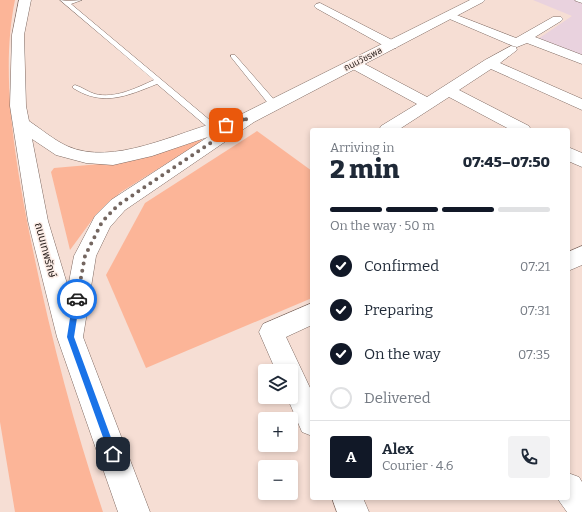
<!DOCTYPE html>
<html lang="en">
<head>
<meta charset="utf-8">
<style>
  :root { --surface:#fff; --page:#f2f2f3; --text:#1f2937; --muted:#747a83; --line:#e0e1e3; --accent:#111827 }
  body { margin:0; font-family:Bitter,"Noto Sans Thai",serif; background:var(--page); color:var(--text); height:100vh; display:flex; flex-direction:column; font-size:15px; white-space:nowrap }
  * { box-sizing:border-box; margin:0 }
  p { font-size:13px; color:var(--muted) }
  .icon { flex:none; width:22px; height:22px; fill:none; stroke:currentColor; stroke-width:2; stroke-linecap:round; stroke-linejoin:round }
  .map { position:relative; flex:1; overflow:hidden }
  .details { position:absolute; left:310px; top:128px; width:260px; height:372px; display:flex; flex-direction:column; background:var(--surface); border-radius:4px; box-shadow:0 2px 6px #0003 }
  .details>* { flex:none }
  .tools { position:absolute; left:258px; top:364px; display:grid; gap:8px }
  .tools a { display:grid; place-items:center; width:40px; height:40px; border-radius:4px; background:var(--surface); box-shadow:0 2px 6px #0003; font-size:20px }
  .pin { position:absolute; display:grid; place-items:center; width:34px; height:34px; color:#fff; margin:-17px; border-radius:8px; box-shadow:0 2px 6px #0006 }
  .courier { position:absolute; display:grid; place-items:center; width:40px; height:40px; margin:-20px; border:3px solid #1a73e8; border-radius:50%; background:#fff; color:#222; box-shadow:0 1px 5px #0007 }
  .headline em { font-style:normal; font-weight:800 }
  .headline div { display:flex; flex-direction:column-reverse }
  .headline { display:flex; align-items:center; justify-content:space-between; height:68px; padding:0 20px }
  h1 { font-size:26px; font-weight:800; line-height:30px }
  .bar { display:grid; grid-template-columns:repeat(4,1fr); gap:6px 4px; align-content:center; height:48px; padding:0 20px }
  .bar i { height:5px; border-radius:3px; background:var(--line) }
  .bar .selected { background:var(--accent) }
  .bar p { grid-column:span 4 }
  .line { display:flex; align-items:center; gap:10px; padding:0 20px; border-top:1px solid var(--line) }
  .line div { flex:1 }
  .round { display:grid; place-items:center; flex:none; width:42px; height:42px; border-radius:4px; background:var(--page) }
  ol { padding:0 20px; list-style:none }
  li { display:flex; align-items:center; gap:12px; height:44px }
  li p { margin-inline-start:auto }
  li .icon { padding:4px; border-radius:50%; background:var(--accent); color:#fff; stroke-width:4 }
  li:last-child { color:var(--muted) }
  li i { width:22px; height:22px; border:2px solid var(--line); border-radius:50% }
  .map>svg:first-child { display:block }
  .industrial { fill:#e9d2de }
  .green { fill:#fcb598 }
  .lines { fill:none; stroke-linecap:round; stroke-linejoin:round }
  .lane-casing { stroke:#7f6a62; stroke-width:1 }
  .street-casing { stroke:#7f6a62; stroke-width:1 }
  .secondary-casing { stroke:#7f6a62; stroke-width:1 }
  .lane { fill:#fff; fill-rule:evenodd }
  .street { fill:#fff; fill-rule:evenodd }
  .secondary { fill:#fff; fill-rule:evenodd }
  .route { fill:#1a73e8 }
  .done { stroke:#746660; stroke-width:4; stroke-dasharray:0 7.2 }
  .labels { text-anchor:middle; stroke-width:3; stroke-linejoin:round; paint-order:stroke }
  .far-street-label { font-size:9px; fill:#2e2522; stroke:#fcede7 }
  .street-label { font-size:11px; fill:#2e2522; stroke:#fcede7 }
</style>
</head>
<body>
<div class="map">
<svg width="582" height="512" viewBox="0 0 582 512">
  <rect width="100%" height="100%" fill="#f6ded4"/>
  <path class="industrial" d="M533 0H582V56L538 39 572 16Z"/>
  <g class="green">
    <path d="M0 0H15C0 72 15 159 29 231 48 326 72 420 103 512H15L0 422Z"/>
    <path d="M257 131 312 171V298L146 368 106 275 145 203Z"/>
    <path d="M202 139 201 142 121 192 95 216 70 250 51 172 54 168 123 162Z"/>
  </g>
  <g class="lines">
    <g class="lane-casing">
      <g id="lane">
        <path d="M60 0 68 1 82 0 71 4 218 127V131H212L157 84C127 96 103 107 73 88V86L75 85C82 87 88 92 95 94 115 99 136 88 154 80Z"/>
        <path d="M575 0H582V3L576 1Z"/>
        <path d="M231 55H235L277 103V107H271L231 57Z"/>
      </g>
    </g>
    <g class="street-casing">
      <g id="street">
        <path d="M320 3 396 42 398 45 396 48H388L316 8 314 6 316 4Z"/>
        <path d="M449 12 516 38 553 17H561L563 19 561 21 535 37 582 55V64L527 43 517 47 513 46 445 17 443 15 445 13Z"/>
        <path d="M511 46 516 47 517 50 500 63 582 99V110L491 69 459 90 529 126 531 130H511L449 97 398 130H379L381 126 417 104 349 67 347 64 349 61H359L427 97 485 60Z"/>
        <path d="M568 147 582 153V167L568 161Z"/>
        <path d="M582 246V265L568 271V252Z"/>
        <path d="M312 303V325L286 337 312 392V436L302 432 287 397H291V371H276L259 332 263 324Z"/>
        <path d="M568 473 579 477 582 482V512H567L557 498H568Z"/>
        <path d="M332 498H363L369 512H337Z"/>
      </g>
    </g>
    <g class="secondary-casing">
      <path id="secondary" d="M19 0H31L24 35 26 106 29 121C41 129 54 140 67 146 113 167 177 132 222 121L229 123 242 114 470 0H485L483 2 254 122 125 210 110 227 96 256 83 337 150 512H118L57 337 28 221 10 106 12 35ZM208 137 111 200 95 216 74 256 68 287 48 221 32 139 56 155 86 163 113 165 152 156Z"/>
    </g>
    <use href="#lane" class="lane"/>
    <use href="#street" class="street"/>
    <use href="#secondary" class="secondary"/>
  </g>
  <path class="route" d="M77 296 80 299 74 337 117 454 116 457 113 458 110 457 109 454 67 337 73 299Z"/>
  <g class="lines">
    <path class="done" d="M77 299 85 256 102 222 118 205 248 118 226 125"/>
  </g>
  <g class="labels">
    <g class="far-street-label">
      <text transform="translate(363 59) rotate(-27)" y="3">ถนนวัชรพล</text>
    </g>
    <g class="street-label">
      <text transform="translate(46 250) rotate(75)" y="4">ถนนเทพรักษ์</text>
    </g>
  </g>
</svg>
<div class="tools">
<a><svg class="icon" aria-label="layers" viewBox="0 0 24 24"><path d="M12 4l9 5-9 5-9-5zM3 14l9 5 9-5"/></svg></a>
<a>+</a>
<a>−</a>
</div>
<div class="pin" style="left:226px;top:125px;background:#ea580c"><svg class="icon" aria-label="bag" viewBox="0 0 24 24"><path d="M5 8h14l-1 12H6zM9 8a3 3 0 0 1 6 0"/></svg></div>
<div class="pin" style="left:113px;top:454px;background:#1f2937"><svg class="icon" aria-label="home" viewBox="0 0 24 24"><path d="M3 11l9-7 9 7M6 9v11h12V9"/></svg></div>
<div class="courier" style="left:77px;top:299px"><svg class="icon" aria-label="car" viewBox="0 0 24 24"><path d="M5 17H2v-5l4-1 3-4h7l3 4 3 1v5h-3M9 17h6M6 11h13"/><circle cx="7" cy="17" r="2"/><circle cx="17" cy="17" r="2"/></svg></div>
<section class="details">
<div class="headline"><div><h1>2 min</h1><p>Arriving in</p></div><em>07:45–07:50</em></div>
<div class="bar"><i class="selected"></i><i class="selected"></i><i class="selected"></i><i></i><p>On the way · 50 m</p></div>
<ol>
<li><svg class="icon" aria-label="check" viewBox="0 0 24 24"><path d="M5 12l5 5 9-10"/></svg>Confirmed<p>07:21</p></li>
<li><svg class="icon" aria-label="check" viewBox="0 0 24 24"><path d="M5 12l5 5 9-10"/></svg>Preparing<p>07:31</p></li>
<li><svg class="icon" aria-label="check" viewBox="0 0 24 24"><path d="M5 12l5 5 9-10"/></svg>On the way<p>07:35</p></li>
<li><i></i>Delivered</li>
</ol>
<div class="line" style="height:72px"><b class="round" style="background:var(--accent);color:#fff">A</b><div><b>Alex</b><p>Courier · 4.6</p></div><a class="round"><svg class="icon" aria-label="phone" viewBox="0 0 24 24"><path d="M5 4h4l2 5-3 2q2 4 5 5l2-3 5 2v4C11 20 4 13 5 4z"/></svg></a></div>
</section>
</div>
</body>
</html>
